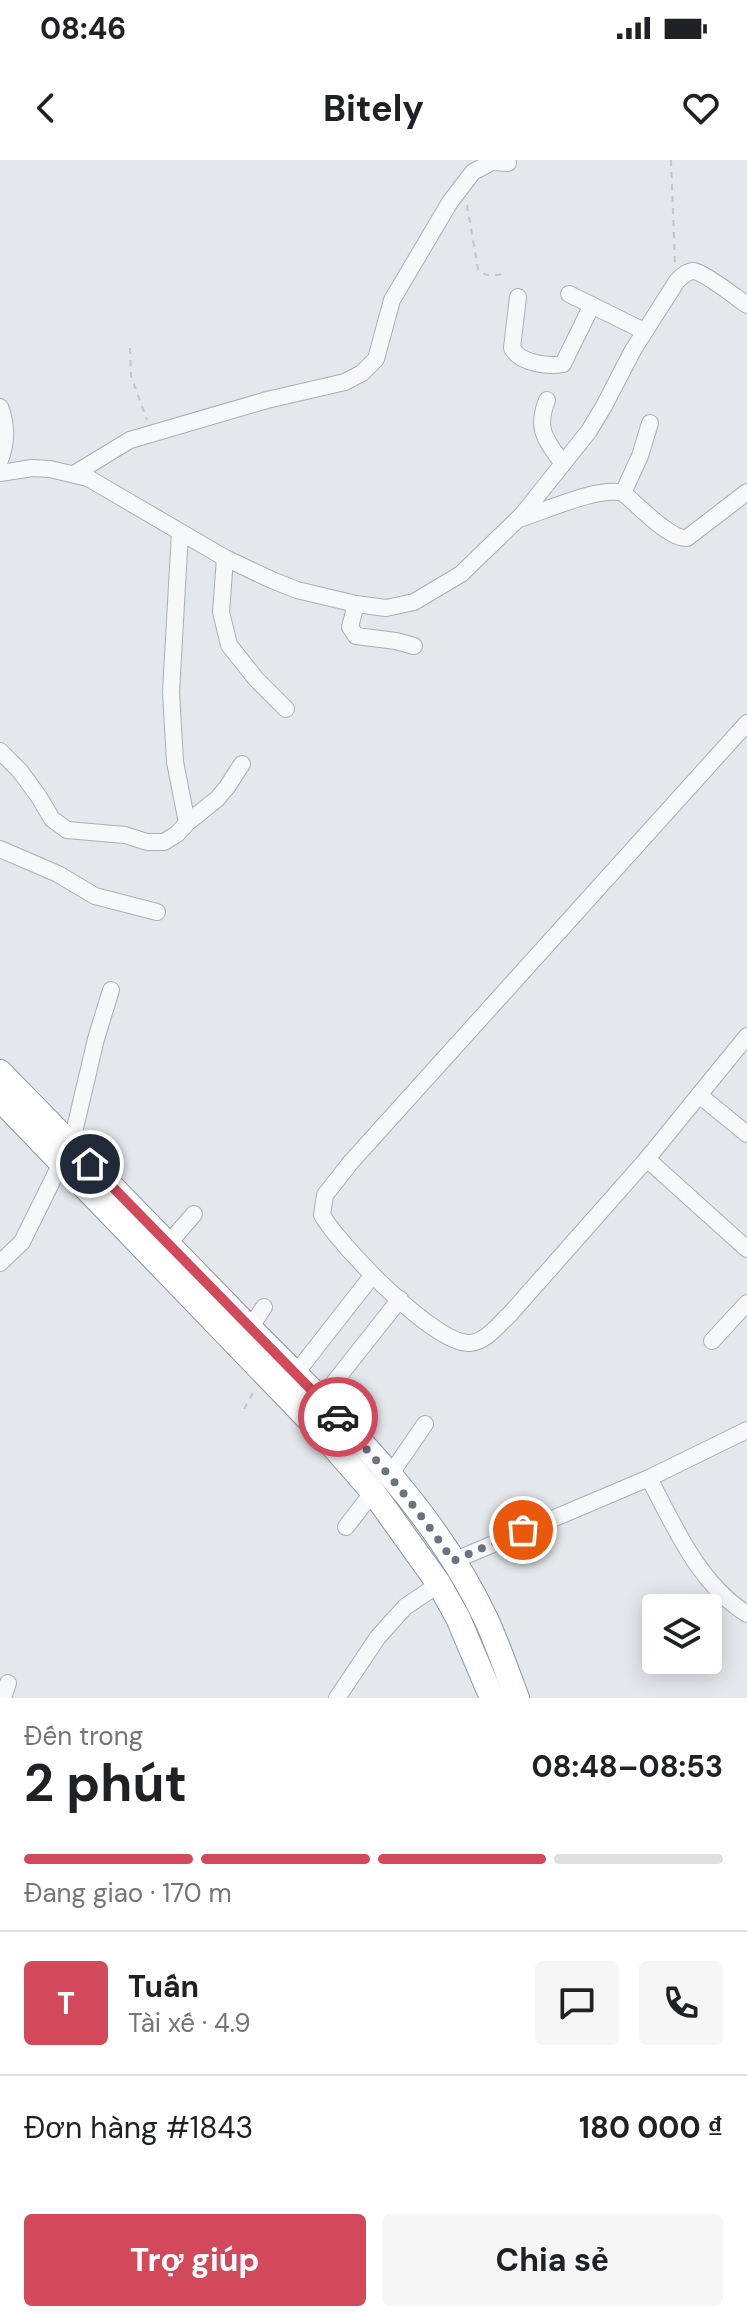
<!DOCTYPE html>
<html lang="vi">
<head>
<meta charset="utf-8">
<style>
  :root { --surface:#fff; --page:#f6f6f6; --text:#202124; --muted:#757577; --line:#e0e0e0; --accent:#d1495b }
  body { margin:0; font-family:"DM Sans",sans-serif; background:var(--page); color:var(--text); height:100vh; display:flex; flex-direction:column; font-size:30px; white-space:nowrap }
  * { box-sizing:border-box; margin:0 }
  p { font-size:26px; color:var(--muted) }
  .icon { flex:none; width:44px; height:44px; fill:none; stroke:currentColor; stroke-width:2; stroke-linecap:round; stroke-linejoin:round }
  .map { position:relative; height:1538px; overflow:hidden }
  .sheet { display:flex; flex-direction:column; background:var(--surface); flex:1 }
  .sheet>* { flex:none }
  .buttons { position:absolute; left:642px; top:1434px; display:grid; gap:16px }
  .buttons a { display:grid; place-items:center; width:80px; height:80px; border-radius:8px; background:var(--surface); box-shadow:0 4px 20px #0003; font-size:40px }
  .pin { position:absolute; display:grid; place-items:center; width:68px; height:68px; color:#fff; margin:-34px; border:4px solid #fff; border-radius:50%; box-shadow:0 2px 8px #0007 }
  .courier { position:absolute; display:grid; place-items:center; width:80px; height:80px; margin:-40px; border:6px solid #d1495b; border-radius:50%; background:#fff; color:#222; box-shadow:0 2px 10px #0007 }
  .overview em { font-style:normal; font-weight:700 }
  .overview div { display:flex; flex-direction:column-reverse }
  .overview { display:flex; align-items:center; justify-content:space-between; height:136px; padding:0 24px }
  h1 { font-size:52px; font-weight:700; line-height:60px }
  .bar { display:grid; grid-template-columns:repeat(4,1fr); gap:12px 8px; align-content:center; height:96px; padding:0 24px }
  .bar i { height:10px; border-radius:6px; background:var(--line) }
  .bar .on { background:var(--accent) }
  .bar p { grid-column:span 4 }
  .line { display:flex; align-items:center; gap:20px; padding:0 24px; border-top:2px solid var(--line) }
  .line div { flex:1 }
  .round { display:grid; place-items:center; flex:none; width:84px; height:84px; border-radius:8px; background:var(--page) }
  .primary-button { display:flex; gap:16px; margin-top:auto; padding:16px 24px }
  .primary-button a { flex:1; height:92px; border-radius:8px; background:var(--accent); color:#fff; font-size:32px; font-weight:700; line-height:92px; text-align:center }
  .primary-button a+a { background:var(--page); color:var(--text) }
  .status { display:flex; justify-content:space-between; align-items:center; height:56px; padding:0 40px; background:var(--surface); direction:ltr }
  .status svg { height:22px; fill:currentColor }
  header { display:flex; justify-content:space-between; align-items:center; height:104px; padding:0 24px; background:var(--surface); font-size:36px; font-weight:700 }
  .map>svg:first-child { display:block }
  .lines { fill:none; stroke-linecap:round; stroke-linejoin:round }
  .minor-casing { stroke:#a9aeb7; stroke-width:18 }
  .highway-casing { stroke:#8b94a3; stroke-width:26 }
  .path { stroke:#c2c5cb; stroke-width:2; stroke-dasharray:6 6; stroke-linecap:butt }
  .minor { stroke:#f7f8fa; stroke-width:16 }
  .highway { stroke:#fff; stroke-width:24 }
  .done { stroke:#6c737f; stroke-width:8; stroke-dasharray:0 14.4 }
  .route { stroke:#d1495b; stroke-width:10 }
</style>
</head>
<body>
<div class="status"><b>08:46</b><svg viewBox="0 0 49 12"><path d="M0 12V9h3v3zM5 12V6h3v6zM10 12V3h3v9zM15 12V0h3v12zM26 1h20v11H26zM47 4h2v5h-2z"/></svg></div>
<header><svg class="icon" aria-label="back" viewBox="0 0 24 24"><path d="M15 5l-7 7 7 7"/></svg>Bitely<svg class="icon" aria-label="heart" viewBox="0 0 24 24"><path d="M12 20l-8-8c-3-5 5-10 8-4 3-6 11-1 8 4z"/></svg></header>
<div class="map">
<svg width="747" height="1538" viewBox="0 0 747 1538">
  <rect width="100%" height="100%" fill="#e4e7ec"/>
  <g class="lines">
    <g class="minor-casing">
      <g id="minor">
        <path d="M569 134 644 171"/>
        <path d="M518 137 512 188C519 203 548 207 563 204L592 145"/>
        <path d="M547 240C535 270 546 280 563 304"/>
        <path d="M0 247C7 265 7 282 0 300"/>
        <path d="M0 313 32 308 50 309 88 318 225 398 272 420 297 430 356 444 386 448 414 442 461 414 522 355 589 271 604 246 633 190 677 121C682 116 687 111 694 111 705 113 737 138 747 145"/>
        <path d="M74 314 130 280 267 240 345 222 362 213 376 199 392 140 450 42 473 12 492 2 508 3"/>
        <path d="M623 333 640 296 650 263"/>
        <path d="M519 359C545 351 599 326 623 333 638 345 670 380 687 378L747 332"/>
        <path d="M180 372 171 532 175 602 187 663"/>
        <path d="M225 398 221 452 229 485 256 519 286 549"/>
        <path d="M356 444 350 467 356 476 396 481 414 486"/>
        <path d="M747 563 351 1002 325 1035 322 1055C340 1086 435 1185 470 1183 486 1182 499 1164 510 1154L647 999 699 935 747 974"/>
        <path d="M0 591 20 611 39 637 52 659 67 670 125 675 147 682H164L177 674 187 663 217 639 227 627 242 604"/>
        <path d="M0 689 58 714 95 736 157 752"/>
        <path d="M699 935 747 876"/>
        <path d="M71 985 96 879 111 830"/>
        <path d="M647 999 747 1089"/>
        <path d="M168 1084 194 1054"/>
        <path d="M0 1103 22 1082 61 1003"/>
        <path d="M250 1168 264 1147"/>
        <path d="M712 1181 747 1143"/>
        <path d="M296 1213 372 1116"/>
        <path d="M321 1239 400 1139"/>
        <path d="M390 1315 425 1264"/>
        <path d="M649 1318C674 1366 699 1424 747 1454"/>
        <path d="M346 1367 373 1332"/>
        <path d="M453 1401 649 1318 747 1270"/>
        <path d="M3 1538 8 1523"/>
        <path d="M337 1538 378 1477 405 1447 439 1424"/>
      </g>
    </g>
    <g class="highway-casing">
      <g id="highway">
        <path d="M0 912C78 992 156 1071 233 1151 325 1245 429 1338 486 1459 498 1485 507 1512 517 1538"/>
        <path d="M0 939 319 1270 373 1332 439 1424 458 1458 492 1538"/>
      </g>
    </g>
    <g class="path">
      <path d="M671 0 675 104"/>
      <path d="M467 45 478 109C485 118 495 115 506 114"/>
      <path d="M130 188 131 216 147 260"/>
      <path d="M244 1249 254 1231"/>
    </g>
    <use href="#minor" class="minor"/>
    <use href="#highway" class="highway"/>
  </g>
  <g class="lines">
    <path class="done" d="M338 1257C381 1305 417 1347 453 1401L523 1370"/>
    <path class="route" d="M90 1004 338 1257"/>
  </g>
</svg>
<div class="buttons">
<a><svg class="icon" aria-label="layers" viewBox="0 0 24 24"><path d="M12 4l9 5-9 5-9-5zM3 14l9 5 9-5"/></svg></a>
</div>
<div class="pin" style="left:523px;top:1370px;background:#ea580c"><svg class="icon" aria-label="bag" viewBox="0 0 24 24"><path d="M5 8h14l-1 12H6zM9 8a3 3 0 0 1 6 0"/></svg></div>
<div class="pin" style="left:90px;top:1004px;background:#1f2937"><svg class="icon" aria-label="home" viewBox="0 0 24 24"><path d="M3 11l9-7 9 7M6 9v11h12V9"/></svg></div>
<div class="courier" style="left:338px;top:1257px"><svg class="icon" aria-label="car" viewBox="0 0 24 24"><path d="M5 17H2v-5l4-1 3-4h7l3 4 3 1v5h-3M9 17h6M6 11h13"/><circle cx="7" cy="17" r="2"/><circle cx="17" cy="17" r="2"/></svg></div>
</div>
<section class="sheet">
<div class="overview"><div><h1>2 phút</h1><p>Đến trong</p></div><em>08:48–08:53</em></div>
<div class="bar"><i class="on"></i><i class="on"></i><i class="on"></i><i></i><p>Đang giao · 170 m</p></div>
<div class="line" style="height:144px"><b class="round" style="background:var(--accent);color:#fff">T</b><div><b>Tuấn</b><p>Tài xế · 4.9</p></div><a class="round"><svg class="icon" aria-label="chat" viewBox="0 0 24 24"><path d="M4 5h16v11H9l-5 4z"/></svg></a><a class="round"><svg class="icon" aria-label="phone" viewBox="0 0 24 24"><path d="M5 4h4l2 5-3 2q2 4 5 5l2-3 5 2v4C11 20 4 13 5 4z"/></svg></a></div>
<div class="line" style="height:104px"><div>Đơn hàng #1843</div><b>180 000 ₫</b></div>
<div class="primary-button"><a>Trợ giúp</a><a>Chia sẻ</a></div>
</section>
</body>
</html>
